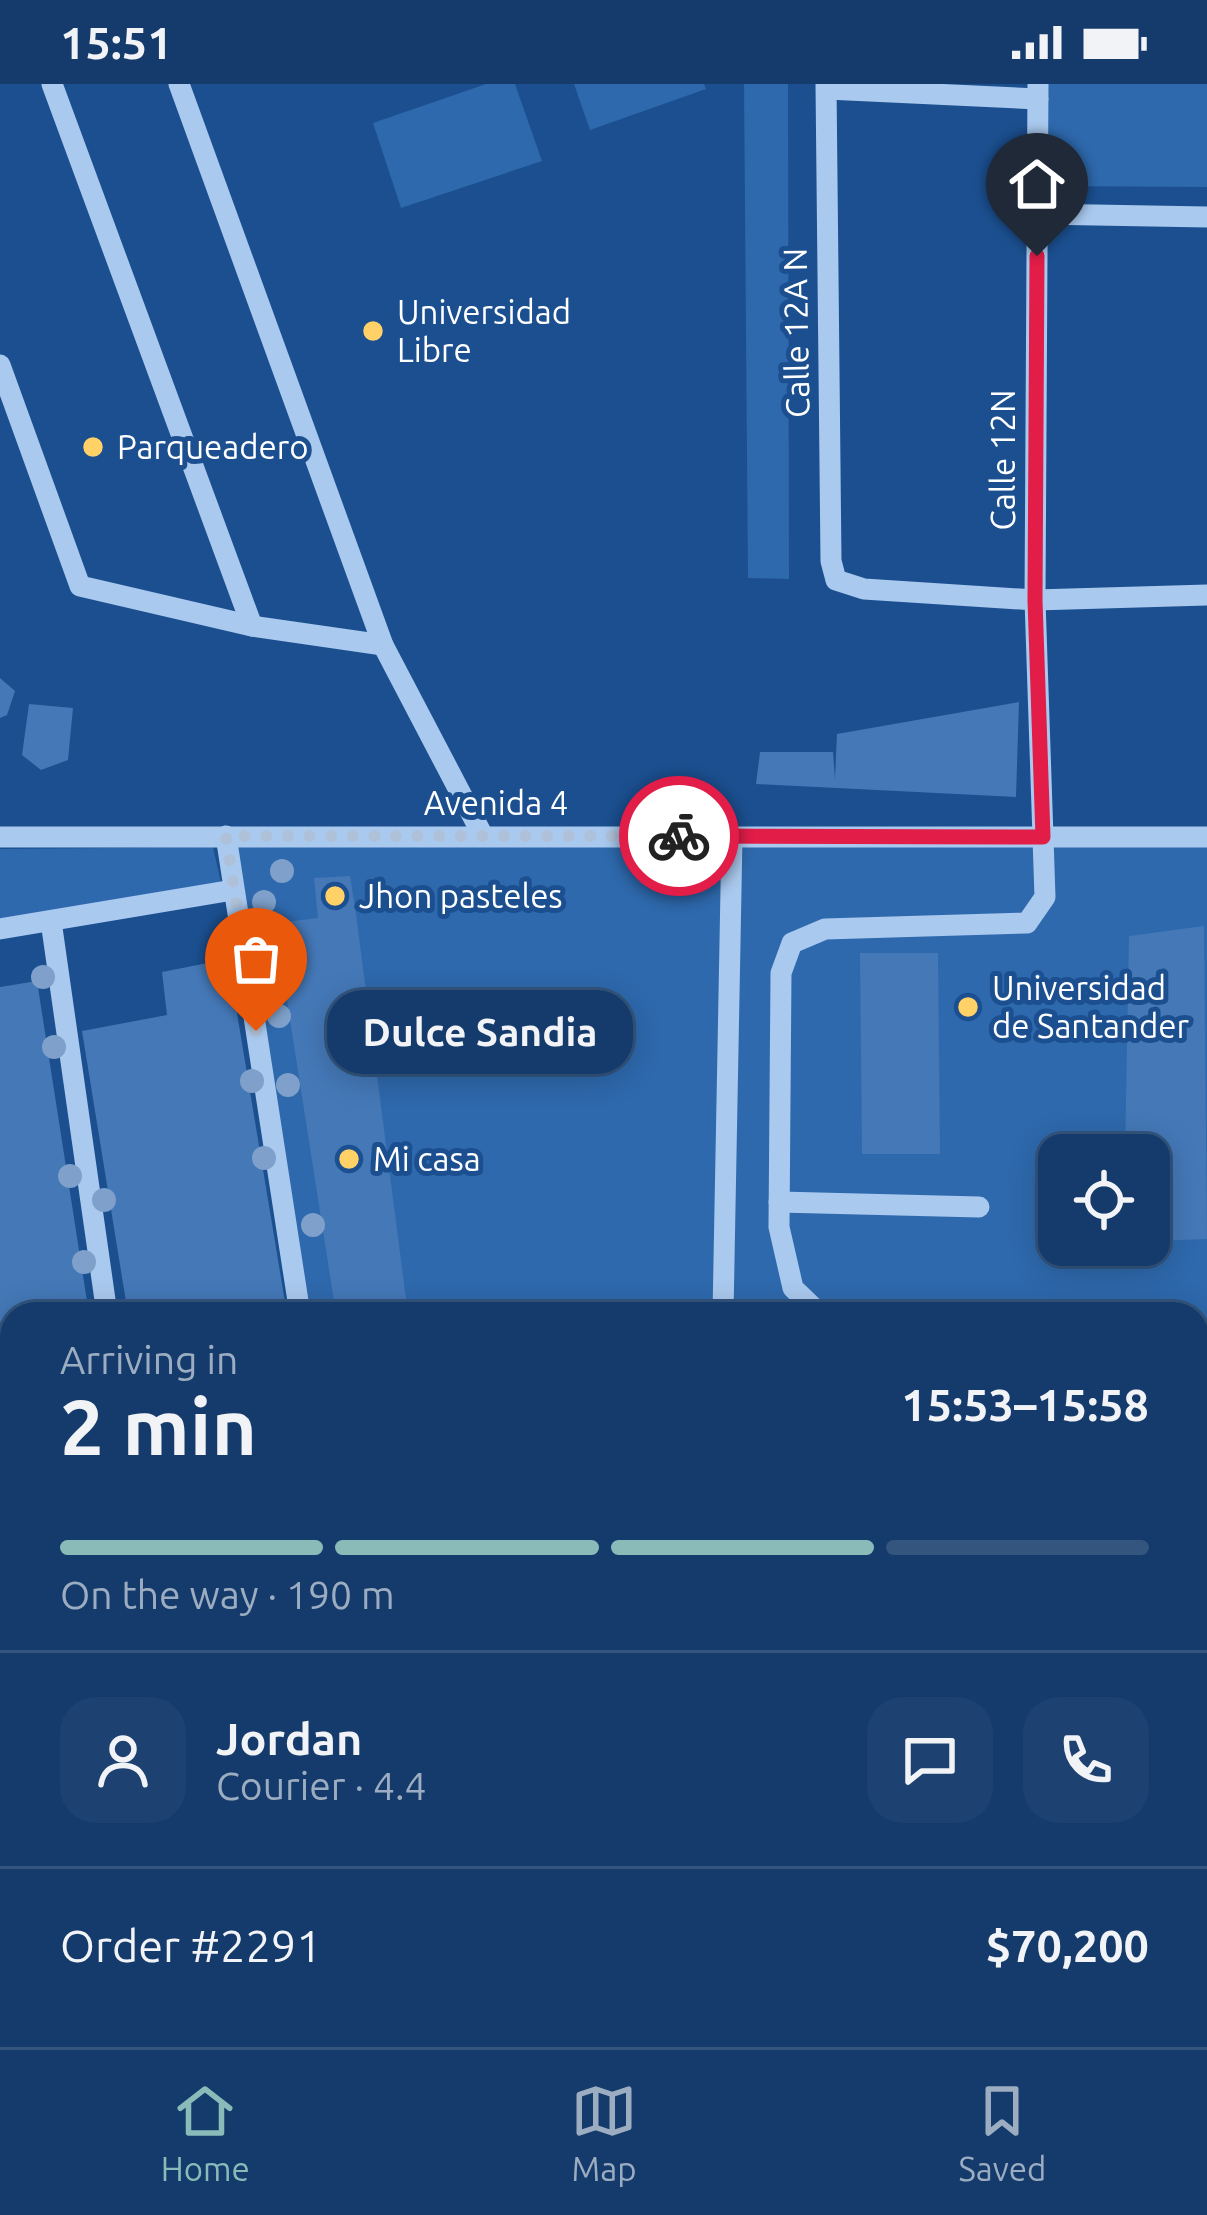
<!DOCTYPE html>
<html lang="en">
<head>
<meta charset="utf-8">
<style>
  :root { --surface:#143b6b; --page:#1d4271; --text:#f1f3f6; --muted:#9dadc1; --line:#33557e; --accent:#8bbbb9 }
  body { margin:0; font-family:Ubuntu,sans-serif; background:var(--page); color:var(--text); height:100vh; display:flex; flex-direction:column; font-size:45px; white-space:nowrap }
  * { box-sizing:border-box; margin:0 }
  p { font-size:39px; color:var(--muted) }
  .icon { flex:none; width:66px; height:66px; fill:none; stroke:currentColor; stroke-width:2; stroke-linecap:round; stroke-linejoin:round }
  .map { position:relative; flex:1; overflow:hidden }
  .side { position:absolute; left:0px; top:1218px; width:1209px; height:747px; display:flex; flex-direction:column; background:var(--surface); border-radius:36px 36px 0 0; box-shadow:0 6px 30px #0003,0 0 0 3px var(--line) }
  .side>* { flex:none }
  .buttons { position:absolute; left:1038px; top:1050px; display:grid; gap:24px }
  .buttons a { display:grid; place-items:center; width:132px; height:132px; border-radius:24px; background:var(--surface); box-shadow:0 6px 30px #0003,0 0 0 3px var(--line); font-size:60px }
  .pin { position:absolute; display:grid; place-items:center; width:102px; height:102px; color:#fff; margin:-123px -51px; border-radius:50% 50% 50% 0; rotate:-45deg; box-shadow:0 0 12px #0007 }
  .pin .icon { rotate:45deg }
  .courier { position:absolute; display:grid; place-items:center; width:120px; height:120px; margin:-60px; border:9px solid #e11d48; border-radius:50%; background:#fff; color:#222; box-shadow:0 3px 15px #0007 }
  .bubble { position:absolute; height:84px; border-radius:36px; background:var(--surface); box-shadow:0 6px 30px #0003,0 0 0 3px var(--line); font-size:39px; font-weight:700; line-height:84px; text-align:center }
  .head em { font-style:normal; font-weight:700 }
  .head div { display:flex; flex-direction:column-reverse }
  .head { display:flex; align-items:center; justify-content:space-between; height:204px; padding:0 60px }
  h1 { font-size:78px; font-weight:700; line-height:90px }
  .bar { display:grid; grid-template-columns:repeat(4,1fr); gap:18px 12px; align-content:center; height:144px; padding:0 60px }
  .bar i { height:15px; border-radius:9px; background:var(--line) }
  .bar .current { background:var(--accent) }
  .bar p { grid-column:span 4 }
  .line { display:flex; align-items:center; gap:30px; padding:0 60px; border-top:3px solid var(--line) }
  .line div { flex:1 }
  .round { display:grid; place-items:center; flex:none; width:126px; height:126px; border-radius:36px; background:var(--page) }
  .status { display:flex; justify-content:space-between; align-items:center; height:84px; padding:0 60px; background:var(--surface); direction:ltr }
  .status svg { height:33px; fill:currentColor }
  .menu { display:flex; justify-content:space-around; align-items:center; height:168px; border-top:3px solid var(--line); background:var(--surface); font-size:33px; color:var(--muted) }
  .menu a { display:grid; justify-items:center; gap:6px }
  .menu .current { color:var(--accent) }
  .map>svg:first-child { display:block }
  .green { fill:#2e69ad; fill-rule:evenodd }
  .building { fill:#4478b7 }
  .lines { fill:none; stroke-linecap:round; stroke-linejoin:round }
  .minor { stroke:#a9c9ee; stroke-width:21 }
  .tree { fill:#7ea0ca }
  .done { stroke:#afc1d8; stroke-width:12; stroke-dasharray:0 21.6 }
  .route { stroke:#e11d48; stroke-width:15 }
  .poi-dot { fill:#ffd166; stroke:#1b4f8f; stroke-width:4.5 }
  .labels { text-anchor:middle; stroke-width:10; stroke-linejoin:round; paint-order:stroke }
  .poi-label { font-size:33px; fill:#fff; stroke:#1b4f8f; text-anchor:start }
  .street-label { font-size:33px; fill:#fff; stroke:#1b4f8f }
</style>
</head>
<body>
<div class="status"><b>15:51</b><svg viewBox="0 0 49 12"><path d="M0 12V9h3v3zM5 12V6h3v6zM10 12V3h3v9zM15 12V0h3v12zM26 1h20v11H26zM47 4h2v5h-2z"/></svg></div>
<div class="map">
<svg width="1207" height="1963" viewBox="0 0 1207 1963">
  <rect width="100%" height="100%" fill="#1b4f8f"/>
  <g class="green">
    <path d="M486 0H515L542 77 401 124 373 39Z"/>
    <path d="M574 0H704L706 5 590 46Z"/>
    <path d="M744 0H788L789 495 748 494Z"/>
    <path d="M1048 0H1207V103L1048 102Z"/>
    <path d="M1207 749V1963H0V1351L12 1350V1953H1197V1230H300L226 752ZM1059 1071H1149V1161H1059Z"/>
    <path d="M213 763 221 799 0 835V765Z"/>
  </g>
  <g class="building">
    <path d="M0 594 15 607 7 631 0 634Z"/>
    <path d="M1019 618 1016 713 756 700 760 668H833L835 695 837 650Z"/>
    <path d="M29 620 73 624 68 676 41 686 22 671Z"/>
    <path d="M350 792 356 830 408 1230H336L283 891 277 839 318 834 314 794Z"/>
    <path d="M1204 842 1207 1155 1149 1157V1071H1125L1129 852Z"/>
    <path d="M860 869H938L940 1070H862Z"/>
    <path d="M228 875 287 1230H128L82 947 167 931 162 888Z"/>
    <path d="M37 897 89 1230H12V1309L0 1311V903Z"/>
    <path d="M5 1834H12V1954L0 1953Z"/>
    <path d="M793 1953H845L856 1963H784Z"/>
    <path d="M927 1953H1006L1007 1963H927Z"/>
  </g>
  <g class="lines">
    <g class="minor">
      <path d="M52 0 252 542"/>
      <path d="M179 0 383 561 483 752"/>
      <path d="M826 0 831 477 836 496 864 505 1035 516 1207 511"/>
      <path d="M827 5 1038 15"/>
      <path d="M1038 130 1207 133"/>
      <path d="M0 281 80 502 252 542 383 561"/>
      <path d="M226 752 300 1230"/>
      <path d="M0 753H1207"/>
      <path d="M51 837 107 1230"/>
      <path d="M0 845 233 806"/>
      <path d="M779 1118 979 1123"/>
      <path d="M723 1230 732 752"/>
      <path d="M867 1230 818 1228 793 1204 779 1143 781 889 792 859 825 845 1027 839 1045 813 1035 516 1038 0"/>
      <path d="M1197 1316H1207"/>
      <path d="M0 1355 12 1353"/>
      <path d="M0 1477 12 1476"/>
      <path d="M1197 1633 1207 1632"/>
      <path d="M0 1816 12 1815"/>
      <path d="M1078 1963V1953"/>
    </g>
  </g>
  <g class="tree">
    <circle cx="282" cy="787" r="12"/>
    <circle cx="264" cy="818" r="12"/>
    <circle cx="43" cy="893" r="12"/>
    <circle cx="279" cy="932" r="12"/>
    <circle cx="54" cy="963" r="12"/>
    <circle cx="252" cy="997" r="12"/>
    <circle cx="288" cy="1001" r="12"/>
    <circle cx="264" cy="1074" r="12"/>
    <circle cx="70" cy="1092" r="12"/>
    <circle cx="104" cy="1116" r="12"/>
    <circle cx="313" cy="1141" r="12"/>
    <circle cx="84" cy="1178" r="12"/>
  </g>
  <g class="lines">
    <path class="done" d="M256 947 226 752H679"/>
    <path class="route" d="M679 752 1043 753 1035 516 1037 172"/>
  </g>
  <g class="poi-dot">
    <circle cx="373" cy="247" r="12"/>
    <circle cx="93" cy="363" r="12"/>
    <circle cx="335" cy="812" r="12"/>
    <circle cx="968" cy="923" r="12"/>
    <circle cx="349" cy="1075" r="12"/>
  </g>
  <g class="labels">
    <g class="poi-label">
      <text x="397" y="240">Universidad<tspan x="397" dy="38">Libre</tspan></text>
      <text x="117" y="375">Parqueadero</text>
      <text x="359" y="824">Jhon pasteles</text>
      <text x="992" y="916">Universidad<tspan x="992" dy="38">de Santander</tspan></text>
      <text x="373" y="1087">Mi casa</text>
    </g>
    <g class="street-label">
      <text transform="translate(796 249) rotate(-91)" y="12">Calle 12A N</text>
      <text transform="translate(1003 376) rotate(-90)" y="12">Calle 12N</text>
      <text x="496" y="731">Avenida 4</text>
    </g>
  </g>
</svg>
<div class="buttons">
<a><svg class="icon" aria-label="locate" viewBox="0 0 24 24"><circle cx="12" cy="12" r="6"/><path d="M12 2v4M12 18v4M2 12h4M18 12h4"/></svg></a>
</div>
<div class="pin" style="left:256px;top:947px;background:#ea580c"><svg class="icon" aria-label="bag" viewBox="0 0 24 24"><path d="M5 8h14l-1 12H6zM9 8a3 3 0 0 1 6 0"/></svg></div>
<div class="pin" style="left:1037px;top:172px;background:#1f2937"><svg class="icon" aria-label="home" viewBox="0 0 24 24"><path d="M3 11l9-7 9 7M6 9v11h12V9"/></svg></div>
<div class="courier" style="left:679px;top:752px"><svg class="icon" aria-label="bike" viewBox="0 0 24 24"><circle cx="6" cy="16" r="4"/><circle cx="18" cy="16" r="4"/><path d="M6 16l4-8h5l3 8M10 8l3 8H6M13 5h3"/></svg></div>
<div class="bubble" style="left:327px;top:906px;width:306px">Dulce Sandia</div>
<section class="side">
<div class="head"><div><h1>2 min</h1><p>Arriving in</p></div><em>15:53–15:58</em></div>
<div class="bar"><i class="current"></i><i class="current"></i><i class="current"></i><i></i><p>On the way · 190 m</p></div>
<div class="line" style="height:216px"><a class="round"><svg class="icon" aria-label="person" viewBox="0 0 24 24"><circle cx="12" cy="8" r="4"/><path d="M4 21q1-7 8-7t8 7"/></svg></a><div><b>Jordan</b><p>Courier · 4.4</p></div><a class="round"><svg class="icon" aria-label="chat" viewBox="0 0 24 24"><path d="M4 5h16v11H9l-5 4z"/></svg></a><a class="round"><svg class="icon" aria-label="phone" viewBox="0 0 24 24"><path d="M5 4h4l2 5-3 2q2 4 5 5l2-3 5 2v4C11 20 4 13 5 4z"/></svg></a></div>
<div class="line" style="height:156px"><div>Order #2291</div><b>$70,200</b></div>
</section>
</div>
<nav class="menu">
<a class="current"><svg class="icon" aria-label="home" viewBox="0 0 24 24"><path d="M3 11l9-7 9 7M6 9v11h12V9"/></svg>Home</a>
<a><svg class="icon" aria-label="map" viewBox="0 0 24 24"><path d="M3 6l6-2 6 2 6-2v14l-6 2-6-2-6 2zM9 4v14M15 6v14"/></svg>Map</a>
<a><svg class="icon" aria-label="saved" viewBox="0 0 24 24"><path d="M7 4h10v16l-5-4-5 4z"/></svg>Saved</a>
</nav>
</body>
</html>
